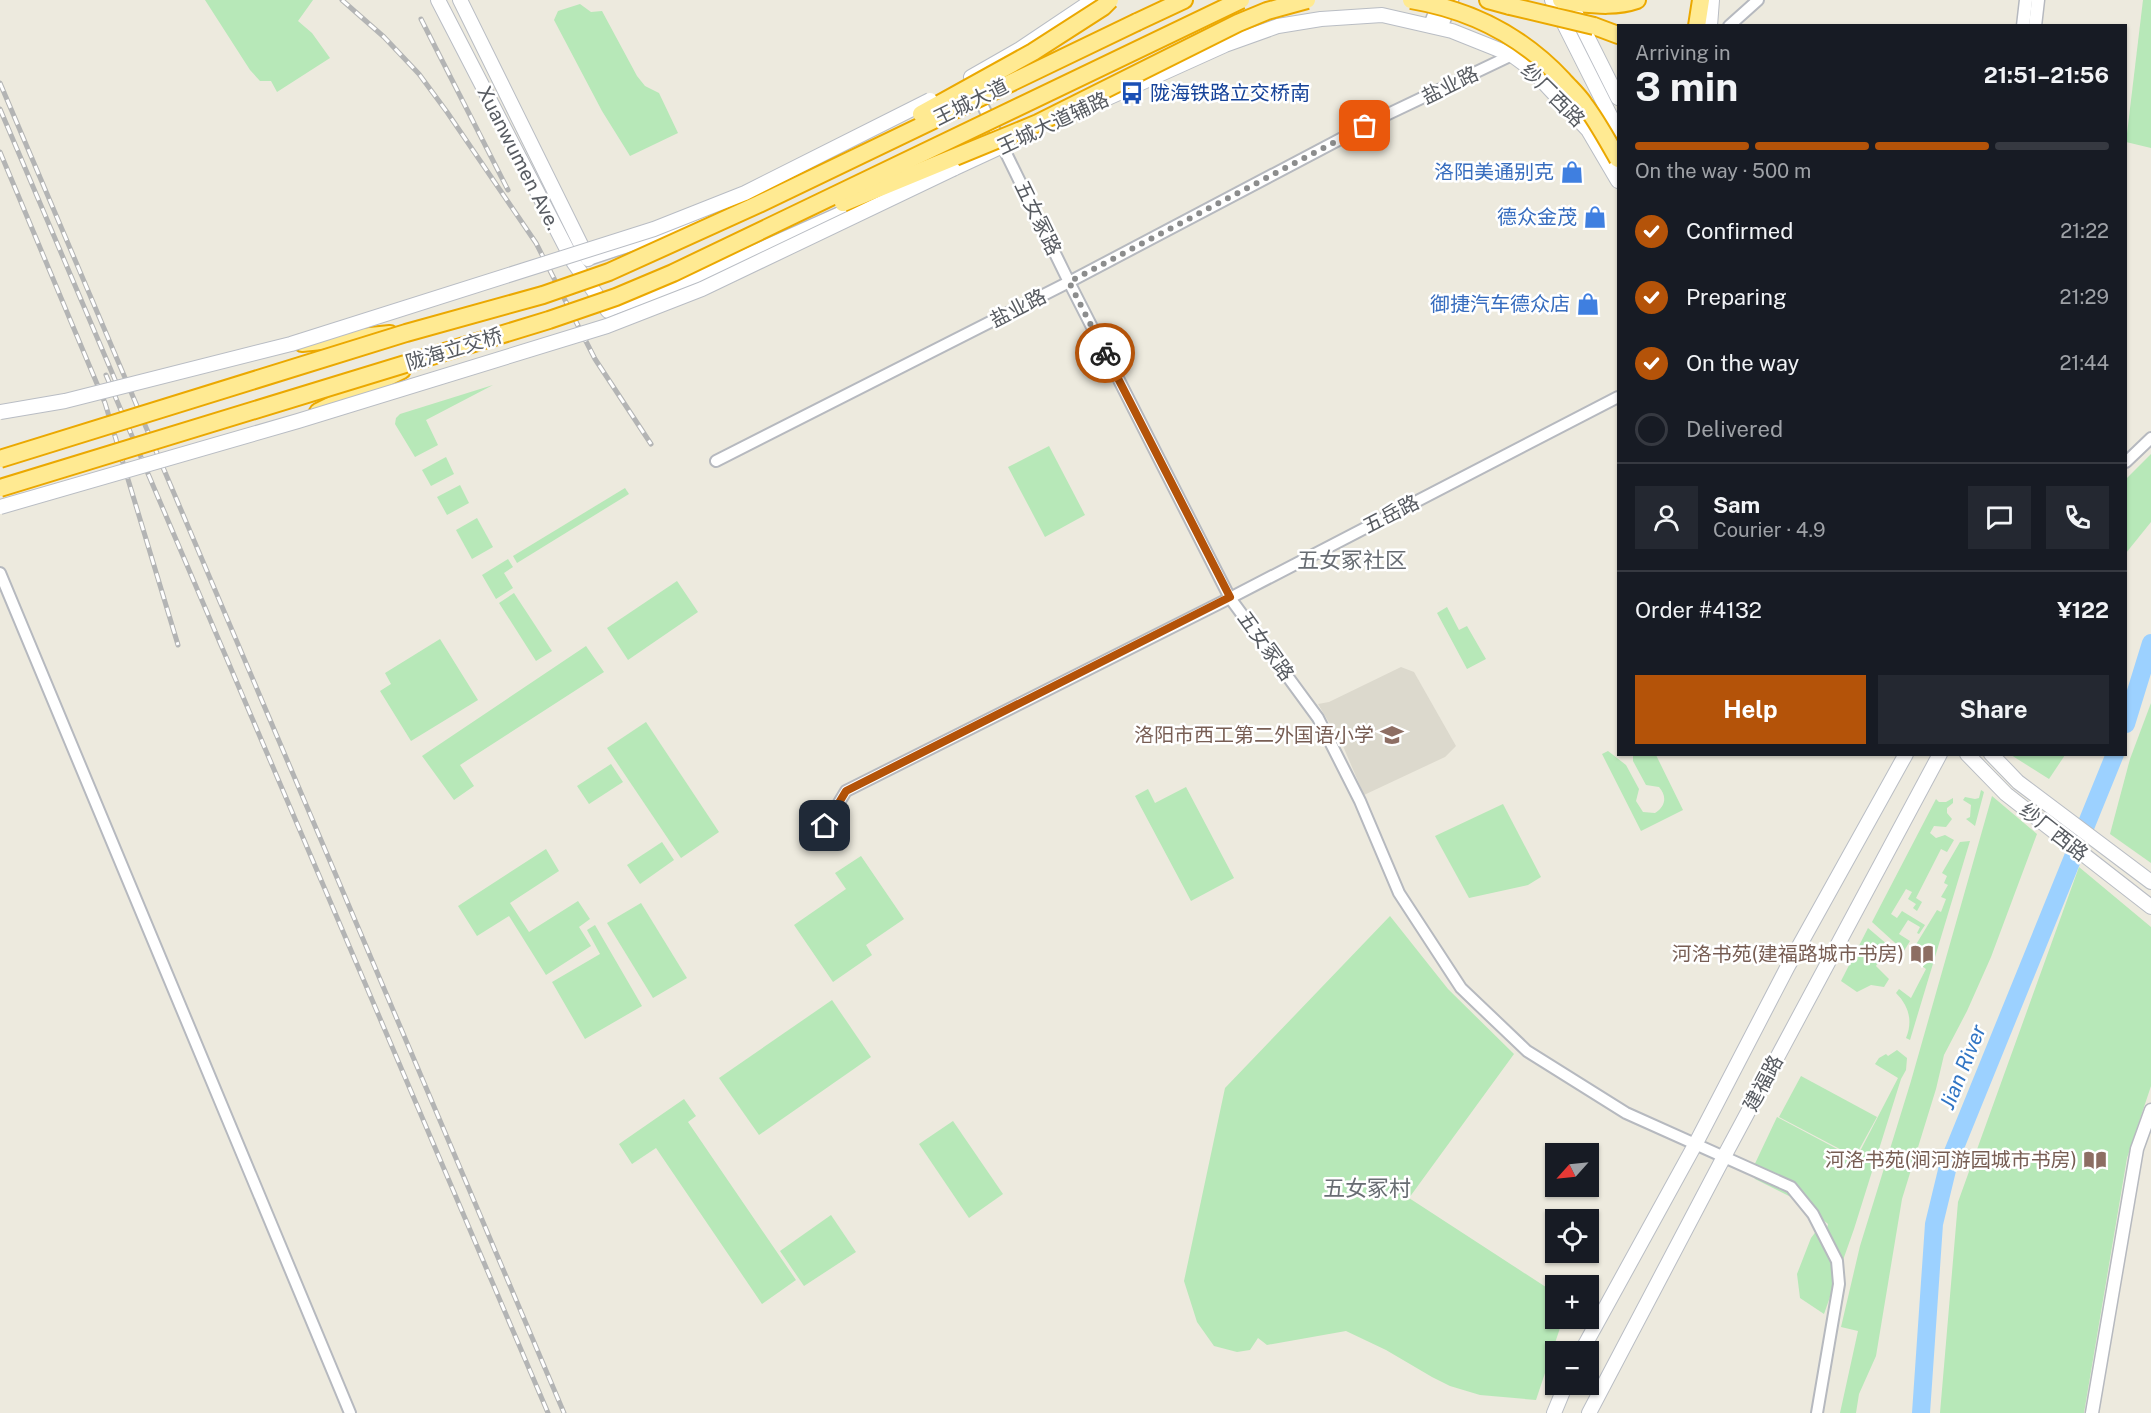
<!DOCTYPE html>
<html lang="en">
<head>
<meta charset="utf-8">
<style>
  :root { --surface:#171b24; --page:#242831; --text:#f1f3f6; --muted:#9ea1a6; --line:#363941; --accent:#b45309 }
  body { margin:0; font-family:"Public Sans","Noto Sans SC",sans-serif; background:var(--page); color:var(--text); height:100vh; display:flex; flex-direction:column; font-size:22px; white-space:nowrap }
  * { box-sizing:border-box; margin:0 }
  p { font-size:20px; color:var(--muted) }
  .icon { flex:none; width:33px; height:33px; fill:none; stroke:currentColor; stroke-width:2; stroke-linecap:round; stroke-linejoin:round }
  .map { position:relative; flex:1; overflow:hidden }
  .drawer { position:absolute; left:1617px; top:24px; width:510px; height:732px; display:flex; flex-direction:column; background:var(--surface); border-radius:0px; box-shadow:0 2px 4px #0004 }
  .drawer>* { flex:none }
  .needle { width:39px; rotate:243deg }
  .fabs { position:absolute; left:1545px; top:1143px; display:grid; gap:12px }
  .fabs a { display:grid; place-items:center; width:54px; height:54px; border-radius:0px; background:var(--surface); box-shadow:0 2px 4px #0004; font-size:30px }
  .pin { position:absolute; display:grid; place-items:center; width:51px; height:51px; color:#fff; margin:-26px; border-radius:12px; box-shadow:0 3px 9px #0006 }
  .courier { position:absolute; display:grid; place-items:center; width:60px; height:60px; margin:-30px; border:4px solid #b45309; border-radius:50%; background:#fff; color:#222; box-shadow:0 2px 8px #0007 }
  .headline em { font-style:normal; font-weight:700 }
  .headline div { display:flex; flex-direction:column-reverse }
  .headline { display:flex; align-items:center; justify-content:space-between; height:102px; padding:0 18px }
  h1 { font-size:39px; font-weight:700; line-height:45px }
  .bar { display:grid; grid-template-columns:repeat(4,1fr); gap:9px 6px; align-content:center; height:72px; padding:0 18px }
  .bar i { height:8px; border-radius:4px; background:var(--line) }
  .bar .selected { background:var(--accent) }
  .bar p { grid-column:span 4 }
  .line { display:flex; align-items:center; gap:15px; padding:0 18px; border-top:2px solid var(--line) }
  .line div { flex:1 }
  .round { display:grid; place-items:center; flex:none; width:63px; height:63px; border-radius:0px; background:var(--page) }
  ol { padding:0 18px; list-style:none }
  li { display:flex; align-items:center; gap:18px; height:66px }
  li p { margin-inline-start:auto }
  li .icon { padding:6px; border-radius:50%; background:var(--accent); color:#fff; stroke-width:4 }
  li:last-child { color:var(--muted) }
  li i { width:33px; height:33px; border:3px solid var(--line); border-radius:50% }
  .cta { display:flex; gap:12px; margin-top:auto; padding:12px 18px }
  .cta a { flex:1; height:69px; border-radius:0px; background:var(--accent); color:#fff; font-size:24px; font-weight:700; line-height:69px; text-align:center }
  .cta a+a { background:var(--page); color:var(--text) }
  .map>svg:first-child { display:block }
  .education { fill:#dcd9cd }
  .green { fill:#b7e8b8 }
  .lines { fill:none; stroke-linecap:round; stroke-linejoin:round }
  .river { stroke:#9cd1ff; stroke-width:18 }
  .minor-casing { stroke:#b6b9bf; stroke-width:14 }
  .tertiary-casing { stroke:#b6b9bf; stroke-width:15 }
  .secondary-casing { stroke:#b9bdc4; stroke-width:16 }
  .trunk-casing { stroke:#eba800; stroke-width:20 }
  .minor { stroke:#fff; stroke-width:10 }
  .tertiary { stroke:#fff; stroke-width:12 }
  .secondary { stroke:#fff; stroke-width:14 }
  .trunk { stroke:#ffea92; stroke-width:16 }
  .rail-casing { stroke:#b3b4b4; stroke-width:5 }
  .rail { stroke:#fff; stroke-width:3; stroke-dasharray:9; stroke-linecap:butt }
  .secondary-bridge-casing { stroke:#b9bdc4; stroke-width:16; stroke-linecap:butt }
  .trunk-bridge-casing { stroke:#eba800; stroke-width:20; stroke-linecap:butt }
  .secondary-bridge { stroke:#fff; stroke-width:14 }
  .trunk-bridge { stroke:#ffea92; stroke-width:16 }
  .done { stroke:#8c8d8d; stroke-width:6; stroke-dasharray:0 10.8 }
  .route { stroke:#b45309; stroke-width:8 }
  .labels { text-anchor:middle; stroke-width:5; stroke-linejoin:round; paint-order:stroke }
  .street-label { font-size:20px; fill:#575b61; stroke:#fff }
  .transit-label { font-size:20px; fill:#164399; stroke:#fff; text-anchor:start }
  .shop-label { font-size:20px; fill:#366cbe; stroke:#fff; text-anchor:end }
  .education-label { font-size:20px; fill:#785e54; stroke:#fff; text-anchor:end }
  .water-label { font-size:21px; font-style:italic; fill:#3175c4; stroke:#fff }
  .quarter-label { font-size:22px; fill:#686d73; stroke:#fff }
</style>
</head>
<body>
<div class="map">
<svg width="2151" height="1413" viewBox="0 0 2151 1413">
  <rect width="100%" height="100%" fill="#edeade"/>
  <path class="education" d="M1401 667 1414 672 1456 746 1445 757 1364 795 1343 746 1318 704 1329 702Z"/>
  <g class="green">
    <path d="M205 0H313L298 21 312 33 330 58 277 92 271 81H260L250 70Z"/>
    <path d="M2143 0H2151V148L2126 142Z"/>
    <path d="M580 4 591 12 602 11 637 76 645 86 659 93 678 133 630 156 602 111 554 20 558 11Z"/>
    <path d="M493 385 426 420 438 445 415 457 395 424 396 418 400 414Z"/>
    <path d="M1049 446 1085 515 1045 537 1008 467Z"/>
    <path d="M2151 454V522L2126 553V479Z"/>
    <path d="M446 457 454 474 431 486 422 470Z"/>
    <path d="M460 485 469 503 447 515 437 497Z"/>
    <path d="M625 488 629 494 517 563 513 556Z"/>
    <path d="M477 518 493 547 472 559 456 530Z"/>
    <path d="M508 559 513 567 504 573 513 588 496 599 482 575Z"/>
    <path d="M677 581 698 612 628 660 607 628Z"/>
    <path d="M514 593 552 651 536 661 499 603Z"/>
    <path d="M1447 607 1459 630 1467 626 1486 659 1467 669 1437 613Z"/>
    <path d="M440 639 478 700 411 741 380 691 391 684 385 673Z"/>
    <path d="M586 646 604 672 460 765 474 786 454 800 422 756Z"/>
    <path d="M2151 703V863L2110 834 2130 759Z"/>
    <path d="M646 722 719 832 681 858 607 748Z"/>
    <path d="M1608 751 1626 765 1639 789 1636 801 1643 812 1655 813C1666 806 1667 796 1659 787L1646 785 1633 761V755H1656L1683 810 1641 831 1602 754Z"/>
    <path d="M2011 755H2065L2049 779Z"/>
    <path d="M611 764 623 782 589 804 577 786Z"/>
    <path d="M1186 787 1234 878 1191 901 1135 796 1148 789 1155 803Z"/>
    <path d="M1981 790 1984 792 1975 826 1966 819 1970 817 1971 805 1963 800 1965 797 1975 799 1979 798Z"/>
    <path d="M1992 796 2037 834 1991 957 1967 1011 1944 1055 1936 1089 1902 1199 1876 1356 1859 1394 1856 1413H1840L1858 1331 1841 1327 1860 1246 1911 1081Z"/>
    <path d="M1953 798V803L1947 808V813L1952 819 1946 827 1934 826 1930 833 1936 838 1945 835 1954 840 1947 852 1941 849 1916 898 1922 902 1917 911 1913 908 1916 904 1908 899 1912 892 1906 889 1891 914 1897 918 1902 911 1925 925 1919 934 1917 933 1920 927 1908 920 1899 934 1910 941 1904 951 1872 922 1936 799 1939 802H1946Z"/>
    <path d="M1503 804 1541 877 1528 885 1469 898 1435 836Z"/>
    <path d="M1970 841 1910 1040 1906 1038C1913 1021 1909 1006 1896 993L1899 989 1911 998 1926 969 1909 956 1937 910 1941 912 1946 899 1941 897 1948 885 1944 883 1947 876 1942 873 1960 842Z"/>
    <path d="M662 842 674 860 640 884 627 865Z"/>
    <path d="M546 849 559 871 510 903 529 932 578 901 590 919 579 927 591 946 546 975 509 916 477 936 458 906Z"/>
    <path d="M861 856 904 919 866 945 872 955 833 982 794 925 846 889 835 873Z"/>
    <path d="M2079 867 2151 927V1086L2127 1158 2084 1413H1940L1958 1202Z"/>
    <path d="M641 903 687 978 653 998 607 923Z"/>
    <path d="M1390 916 1448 989 1514 1054 1409 1198 1555 1293 1556 1318 1563 1319 1536 1400 1480 1395 1450 1386 1432 1377 1386 1350 1346 1331 1267 1345 1258 1338 1250 1350 1237 1352 1214 1346 1197 1322 1184 1281 1225 1088Z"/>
    <path d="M595 925 642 1006 585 1039 552 982 600 954 587 930Z"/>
    <path d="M1868 928 1888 945 1876 966 1889 979 1884 987 1871 985 1857 992 1841 981Z"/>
    <path d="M832 1000 871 1057 759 1135 719 1078Z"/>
    <path d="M1897 1050 1907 1058 1906 1070 1901 1079 1854 1229 1824 1314 1800 1298 1797 1274 1811 1238 1820 1226 1827 1228 1828 1224 1801 1202 1755 1179 1751 1172 1777 1117 1856 1159 1898 1078 1875 1064 1879 1058 1886 1054 1888 1056Z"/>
    <path d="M1801 1076 1877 1117 1855 1157 1779 1117Z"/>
    <path d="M684 1099 696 1116 688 1122 796 1280 762 1304 656 1148 632 1164 619 1144Z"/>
    <path d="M953 1121 1003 1194 969 1218 919 1144Z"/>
    <path d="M831 1215 856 1252 804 1286 780 1251Z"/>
  </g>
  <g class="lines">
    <g class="river">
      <path d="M2126 724 2151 643"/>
      <path d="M1921 1413 1934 1224 1949 1162 2115 754"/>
    </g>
    <g class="minor-casing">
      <g id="minor">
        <path d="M1729 26 1758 0"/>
        <path d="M977 94 1069 282 1230 598 1318 718 1360 801 1399 893 1461 988 1527 1051 1626 1113 1791 1187 1813 1214 1837 1261 1839 1284 1817 1413"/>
        <path d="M716 461 1069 282 1384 116 1512 55"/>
        <path d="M2126 462 2151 438"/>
        <path d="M0 573 350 1413"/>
        <path d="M825 826 846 791 1230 598 1618 397"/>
      </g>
    </g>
    <g class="tertiary-casing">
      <g id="tertiary">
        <path d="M1430 25 1440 0"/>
        <path d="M2023 26 2026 0"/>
        <path d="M2035 26 2038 0"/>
        <path d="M1441 28 1452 0"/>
        <path d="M588 259C640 242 692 225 741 200"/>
        <path d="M608 311 697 277 858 205"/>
        <path d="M2092 1413 2137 1149 2151 1110"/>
      </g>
    </g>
    <g class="secondary-casing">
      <g id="secondary">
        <path d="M438 0 574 263 608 311"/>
        <path d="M460 0 588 259"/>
        <path d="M1552 0 1618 131"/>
        <path d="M1569 0 1618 98"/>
        <path d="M1710 26 1712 0"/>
        <path d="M971 77 1020 49 1093 0"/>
        <path d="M1081 110 1225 45 1278 26 1321 19 1382 15 1452 31 1512 55 1531 69 1588 130 1618 181"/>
        <path d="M953 169 1007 144"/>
        <path d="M1967 754 2006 794 2151 907"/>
        <path d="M1991 754 2018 782 2151 882"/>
        <path d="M1581 1352 1696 1143 1788 966 1906 754"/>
        <path d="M1554 1413 1566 1384"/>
        <path d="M1589 1413 1727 1151 1940 754"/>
      </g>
    </g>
    <g class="trunk-casing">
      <g id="trunk">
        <path d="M1488 0 1510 6"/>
        <path d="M1575 3C1597 5 1617 7 1637 0"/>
        <path d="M1137 22 1184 0"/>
        <path d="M1594 26 1618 35"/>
        <path d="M1697 26 1701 0"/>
        <path d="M302 343 390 334"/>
        <path d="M318 412 402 370"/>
      </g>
    </g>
    <use href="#minor" class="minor"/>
    <use href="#tertiary" class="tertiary"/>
    <use href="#secondary" class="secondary"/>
    <use href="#trunk" class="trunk"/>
    <g class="rail-casing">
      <g id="rail">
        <path d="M342 0 384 37 419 74 447 112 536 243 595 359 651 444"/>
        <path d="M421 19 508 190"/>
        <path d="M0 83 564 1413"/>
        <path d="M0 109 116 382"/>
        <path d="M0 152 105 403 178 645"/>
        <path d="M106 375 548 1413"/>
      </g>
    </g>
    <use href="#rail" class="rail"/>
    <g class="secondary-bridge-casing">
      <g id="secondary-bridge">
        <path d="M0 412 65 401 291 344 654 229 745 193 930 100"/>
        <path d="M0 507 298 421 607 326 702 289 953 169"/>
      </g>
    </g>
    <g class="trunk-bridge-casing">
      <g id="trunk-bridge">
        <path d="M1411 0C1471 10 1522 36 1563 80 1570 88 1578 95 1584 104 1597 121 1607 140 1618 159"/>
        <path d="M1561 0 1575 3"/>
        <path d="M1510 6 1594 26"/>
        <path d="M921 114 1033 52 1103 7 1110 0"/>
        <path d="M843 203 1038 123 1238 23 1267 11 1307 0"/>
        <path d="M0 459 406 333 543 295 609 272 759 204 1137 22"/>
        <path d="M0 488 549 320 616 297 673 273 1241 0"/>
      </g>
    </g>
    <use href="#secondary-bridge" class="secondary-bridge"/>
    <use href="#trunk-bridge" class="trunk-bridge"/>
  </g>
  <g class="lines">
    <path class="done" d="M1105 353 1069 282 1365 126"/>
    <path class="route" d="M825 826 846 791 1230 597 1105 353"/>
  </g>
  <defs>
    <g id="bus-bare" transform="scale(1.8)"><path d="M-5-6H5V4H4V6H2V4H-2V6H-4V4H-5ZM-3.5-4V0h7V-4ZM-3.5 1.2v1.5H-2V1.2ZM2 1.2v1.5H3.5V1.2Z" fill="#1a4fb4" stroke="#fff" stroke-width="2.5" paint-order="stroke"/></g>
    <g id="shop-bare" transform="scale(1.8)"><path d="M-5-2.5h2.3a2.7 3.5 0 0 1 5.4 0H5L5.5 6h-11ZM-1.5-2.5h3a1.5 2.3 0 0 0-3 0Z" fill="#3f7fe0" stroke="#fff" stroke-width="2.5" paint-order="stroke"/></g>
    <g id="school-bare" transform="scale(1.8)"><path d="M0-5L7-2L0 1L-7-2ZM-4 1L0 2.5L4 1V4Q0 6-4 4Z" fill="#8d6e63" stroke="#fff" stroke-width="2.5" paint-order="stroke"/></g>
    <g id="library-bare" transform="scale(1.8)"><path d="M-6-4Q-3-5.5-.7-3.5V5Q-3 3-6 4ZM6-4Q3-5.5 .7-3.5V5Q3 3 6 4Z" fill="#8d6e63" stroke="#fff" stroke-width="2.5" paint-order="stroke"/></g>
  </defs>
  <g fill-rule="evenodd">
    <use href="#bus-bare" x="1132" y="93"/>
    <use href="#shop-bare" x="1572" y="172"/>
    <use href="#shop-bare" x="1595" y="217"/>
    <use href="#shop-bare" x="1588" y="304"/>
    <use href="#school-bare" x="1392" y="735"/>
    <use href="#library-bare" x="1922" y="954"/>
    <use href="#library-bare" x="2095" y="1160"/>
  </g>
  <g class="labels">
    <g class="street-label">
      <text transform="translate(1450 85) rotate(-26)" y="7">盐业路</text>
      <text transform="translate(1553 95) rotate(45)" y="7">纱厂西路</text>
      <text transform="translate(971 102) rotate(-26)" y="7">王城大道</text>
      <text transform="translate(1053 123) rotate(-25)" y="7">王城大道辅路</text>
      <text transform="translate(519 158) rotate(63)" y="7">Xuanwumen Ave.</text>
      <text transform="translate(1038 218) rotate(64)" y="7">五女冢路</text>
      <text transform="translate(1018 308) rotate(-27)" y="7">盐业路</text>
      <text transform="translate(454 349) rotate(-17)" y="7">陇海立交桥</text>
      <text transform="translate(1391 514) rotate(-27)" y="7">五岳路</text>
      <text transform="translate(1266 646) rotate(54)" y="7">五女冢路</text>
      <text transform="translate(2054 832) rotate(38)" y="7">纱厂西路</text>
      <text transform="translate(1763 1083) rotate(-62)" y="7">建福路</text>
    </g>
    <g class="transit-label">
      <text x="1150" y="100">陇海铁路立交桥南</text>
    </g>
    <g class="shop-label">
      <text x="1554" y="179">洛阳美通别克</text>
      <text x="1577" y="224">德众金茂</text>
      <text x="1570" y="311">御捷汽车德众店</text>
    </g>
    <g class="education-label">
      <text x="1374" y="742">洛阳市西工第二外国语小学</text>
      <text x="1904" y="961">河洛书苑(建福路城市书房)</text>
      <text x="2077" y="1167">河洛书苑(涧河游园城市书房)</text>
    </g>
    <g class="water-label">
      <text transform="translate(1963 1067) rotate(-68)" y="7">Jian River</text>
    </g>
    <g class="quarter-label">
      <text x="1352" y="568">五女冢社区</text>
      <text x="1367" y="1196">五女冢村</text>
    </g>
  </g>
</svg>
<div class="fabs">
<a><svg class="needle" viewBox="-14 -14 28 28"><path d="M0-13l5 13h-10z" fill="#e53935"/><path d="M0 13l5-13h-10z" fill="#9ea1a6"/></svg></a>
<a><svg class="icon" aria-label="locate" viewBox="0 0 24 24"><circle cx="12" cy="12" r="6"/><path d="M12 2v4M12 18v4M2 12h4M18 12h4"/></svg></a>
<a>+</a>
<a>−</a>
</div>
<div class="pin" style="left:1365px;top:126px;background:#ea580c"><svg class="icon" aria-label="bag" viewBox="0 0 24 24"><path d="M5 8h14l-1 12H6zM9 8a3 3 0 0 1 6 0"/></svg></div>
<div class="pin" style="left:825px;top:826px;background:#1f2937"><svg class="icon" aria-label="home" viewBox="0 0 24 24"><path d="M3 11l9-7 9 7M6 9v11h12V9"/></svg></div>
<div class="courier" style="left:1105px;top:353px"><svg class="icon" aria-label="bike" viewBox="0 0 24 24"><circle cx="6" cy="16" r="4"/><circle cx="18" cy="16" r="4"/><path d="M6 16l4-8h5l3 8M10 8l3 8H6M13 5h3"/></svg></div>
<section class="drawer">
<div class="headline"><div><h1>3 min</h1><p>Arriving in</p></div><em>21:51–21:56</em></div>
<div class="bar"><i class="selected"></i><i class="selected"></i><i class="selected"></i><i></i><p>On the way · 500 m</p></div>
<ol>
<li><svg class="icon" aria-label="check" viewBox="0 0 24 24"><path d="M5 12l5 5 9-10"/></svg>Confirmed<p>21:22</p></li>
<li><svg class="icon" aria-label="check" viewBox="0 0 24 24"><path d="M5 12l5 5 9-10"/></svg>Preparing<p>21:29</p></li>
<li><svg class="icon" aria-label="check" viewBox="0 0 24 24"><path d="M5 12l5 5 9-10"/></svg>On the way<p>21:44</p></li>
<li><i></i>Delivered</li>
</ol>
<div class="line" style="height:108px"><a class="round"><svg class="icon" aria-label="person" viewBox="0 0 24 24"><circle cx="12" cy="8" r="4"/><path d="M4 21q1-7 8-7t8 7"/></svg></a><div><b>Sam</b><p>Courier · 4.9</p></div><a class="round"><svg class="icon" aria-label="chat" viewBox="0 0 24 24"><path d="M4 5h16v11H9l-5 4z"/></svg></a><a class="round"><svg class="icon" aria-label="phone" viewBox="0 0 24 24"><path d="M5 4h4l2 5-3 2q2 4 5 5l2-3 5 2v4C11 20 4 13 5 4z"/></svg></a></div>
<div class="line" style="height:78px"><div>Order #4132</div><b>¥122</b></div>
<div class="cta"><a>Help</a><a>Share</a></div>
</section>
</div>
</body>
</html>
